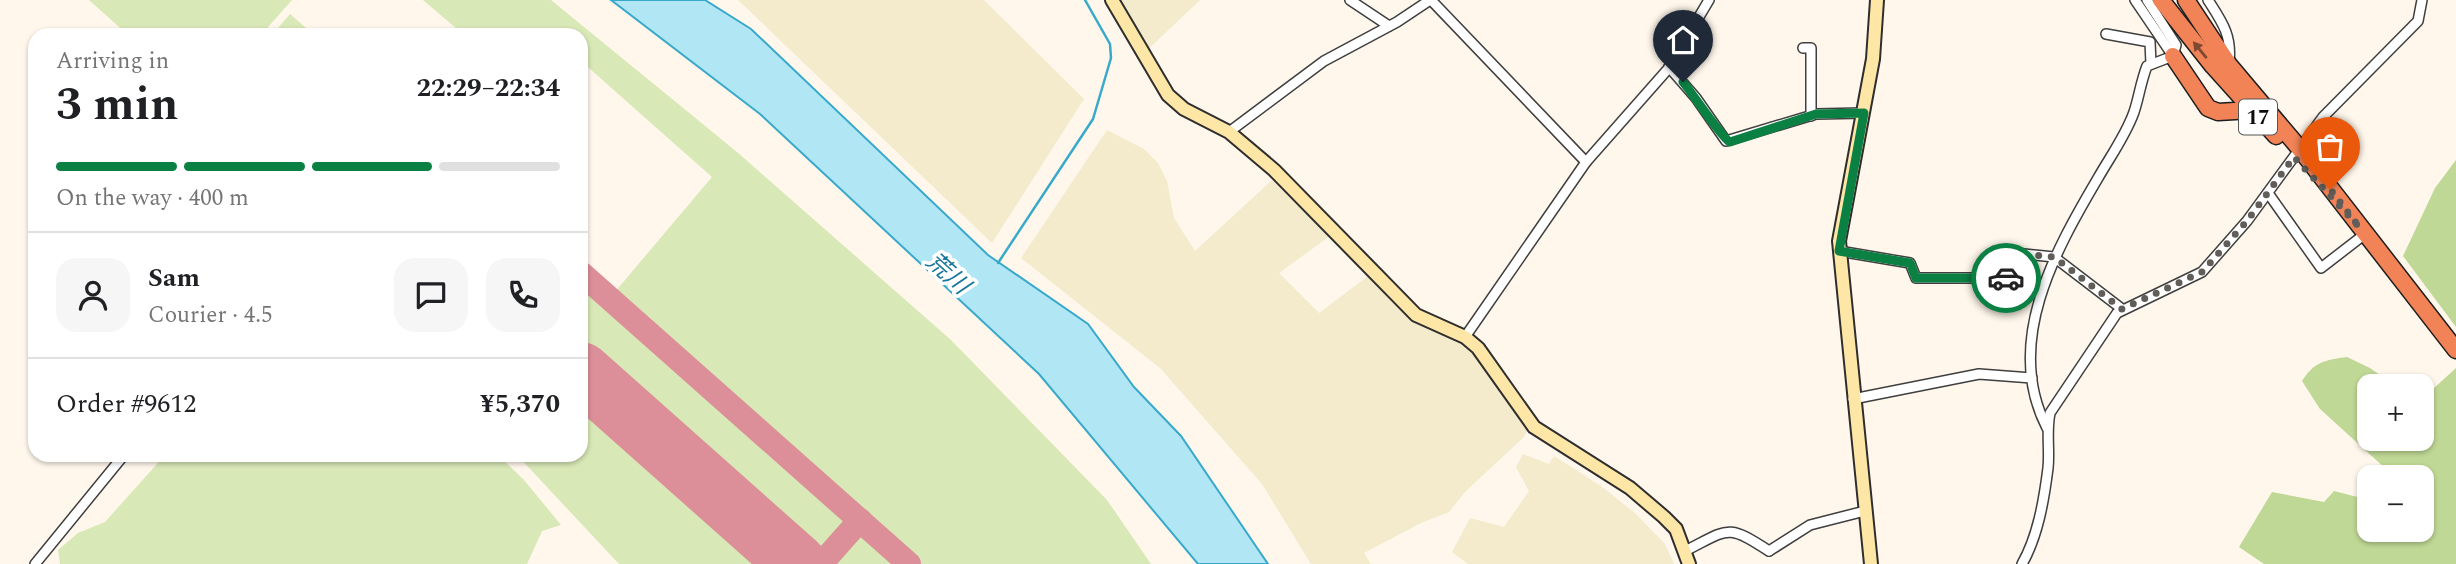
<!DOCTYPE html>
<html lang="en">
<head>
<meta charset="utf-8">
<style>
  :root { --surface:#fff; --page:#f6f6f6; --text:#202124; --muted:#757577; --line:#e0e0e0; --accent:#0b8043 }
  body { margin:0; font-family:Spectral,"Noto Sans JP",serif; background:var(--page); color:var(--text); height:100vh; display:flex; flex-direction:column; font-size:26px; white-space:nowrap }
  * { box-sizing:border-box; margin:0 }
  p { font-size:23px; color:var(--muted) }
  .icon { flex:none; width:38px; height:38px; fill:none; stroke:currentColor; stroke-width:2; stroke-linecap:round; stroke-linejoin:round }
  .map { position:relative; flex:1; overflow:hidden }
  .details { position:absolute; left:28px; top:28px; width:560px; height:434px; display:flex; flex-direction:column; background:var(--surface); border-radius:21px; box-shadow:0 2px 5px #0004 }
  .details>* { flex:none }
  .tools { position:absolute; left:2357px; top:374px; display:grid; gap:14px }
  .tools a { display:grid; place-items:center; width:77px; height:77px; border-radius:14px; background:var(--surface); box-shadow:0 2px 5px #0004; font-size:35px }
  .pin { position:absolute; display:grid; place-items:center; width:60px; height:60px; color:#fff; margin:-72px -30px; border-radius:50% 50% 50% 0; rotate:-45deg; box-shadow:0 0 7px #0007 }
  .pin .icon { rotate:45deg }
  .courier { position:absolute; display:grid; place-items:center; width:70px; height:70px; margin:-35px; border:5px solid #0b8043; border-radius:50%; background:#fff; color:#222; box-shadow:0 2px 9px #0007 }
  .headline em { font-style:normal; font-weight:700 }
  .headline div { display:flex; flex-direction:column-reverse }
  .headline { display:flex; align-items:center; justify-content:space-between; height:119px; padding:0 28px }
  h1 { font-size:46px; font-weight:700; line-height:52px }
  .bar { display:grid; grid-template-columns:repeat(4,1fr); gap:10px 7px; align-content:center; height:84px; padding:0 28px }
  .bar i { height:9px; border-radius:5px; background:var(--line) }
  .bar .active { background:var(--accent) }
  .bar p { grid-column:span 4 }
  .line { display:flex; align-items:center; gap:18px; padding:0 28px; border-top:2px solid var(--line) }
  .line div { flex:1 }
  .round { display:grid; place-items:center; flex:none; width:74px; height:74px; border-radius:21px; background:var(--page) }
  .map>svg:first-child { display:block }
  .farmland { fill:#f4eacc }
  .green { fill:#d8e8b6 }
  .forest { fill:#bfd895 }
  .water { fill:#b1e7f5; stroke:#39a9cb; stroke-width:2 }
  .lines { fill:none; stroke-linecap:round; stroke-linejoin:round }
  .stream { stroke:#39a9cb; stroke-width:2.5 }
  .taxiway { stroke:#dc8f98; stroke-width:24 }
  .runway { stroke:#dc8f98; stroke-width:60 }
  .street-casing { stroke:#3f3f3f; stroke-width:12 }
  .secondary-casing { stroke:#2e2e2e; stroke-width:16 }
  .highway-casing { stroke:#1d1d1d; stroke-width:19 }
  .street { stroke:#fff; stroke-width:9 }
  .secondary { stroke:#fee6a7; stroke-width:12 }
  .highway { stroke:#f28356; stroke-width:16 }
  .oneway { fill:#7f4831 }
  .done { stroke:#615e5a; stroke-width:7; stroke-dasharray:0 12.6 }
  .route { stroke:#0b8043; stroke-width:9 }
  .labels { text-anchor:middle; stroke-width:7; stroke-linejoin:round; paint-order:stroke }
  .shield { fill:#fff; stroke:#555; stroke-width:2 }
  .shield-label { font-size:21px; font-weight:bold; fill:#0c0c0c }
  .water-label { font-size:24px; font-style:italic; fill:#18779b; stroke:#fff }
</style>
</head>
<body>
<div class="map">
<svg width="2456" height="564" viewBox="0 0 2456 564">
  <rect width="100%" height="100%" fill="#fff7eb"/>
  <g class="farmland">
    <path d="M738 0H984L1084 99 992 243Z"/>
    <path d="M1112 0H1200L1143 54Z"/>
    <path d="M1107 130 1144 149 1158 163 1167 181 1174 218 1195 251 1272 180 1330 236 1279 273 1319 313 1368 276 1409 315 1471 347 1528 428 1524 437 1465 492 1449 512 1421 523 1364 553 1371 564H1311L1262 484 1160 368 1021 258Z"/>
    <path d="M1523 454 1549 464 1554 456 1601 486 1635 513 1665 544 1674 564H1468L1452 552 1470 518 1504 527 1529 491 1516 467Z"/>
  </g>
  <g class="green">
    <path d="M89 0H292L261 35H128Z"/>
    <path d="M423 0H551L737 152 951 340 1107 500 1151 564H921L614 293 712 177 581 61V35H464Z"/>
    <path d="M290 14 314 35H272Z"/>
    <path d="M581 286 848 519 815 558 581 351Z"/>
    <path d="M581 395 774 564H619L517 455H581Z"/>
    <path d="M165 455H498L524 480 561 525 542 531 527 564H60L58 550 78 533 105 522Z"/>
    <path d="M860 530 898 564H831Z"/>
  </g>
  <g class="forest">
    <path d="M2456 160V327L2403 256 2435 188Z"/>
    <path d="M2347 357 2370 368 2397 387H2370V439H2422V399L2456 368V564H2264L2239 547 2272 492 2324 502 2334 491 2369 500 2370 530H2422V478H2382L2386 469 2320 409 2302 381C2314 362 2325 360 2347 357Z"/>
  </g>
  <path class="water" d="M611 0H705L751 29 988 255 1088 324 1134 387 1181 436 1268 564H1198L1039 374 760 114Z"/>
  <g class="lines">
    <path class="stream" d="M998 263 1093 119 1111 58 1110 44 1085 0"/>
    <g class="taxiway">
      <path d="M581 273 909 564"/>
      <path d="M821 564 860 520"/>
    </g>
    <path class="runway" d="M581 372 797 564"/>
    <g class="street-casing">
      <g id="street">
        <path d="M1350 0 1389 26"/>
        <path d="M1431 0 1586 162"/>
        <path d="M2147 0 2176 45 2173 56"/>
        <path d="M2208 0C2222 22 2232 35 2229 62"/>
        <path d="M2106 34 2150 42 2151 64"/>
        <path d="M1803 48H1811V116"/>
        <path d="M1669 67 1696 98 1726 141 1816 114 1864 113"/>
        <path d="M1229 132 1324 61 1397 22 1430 0"/>
        <path d="M2268 193 2321 268 2365 234"/>
        <path d="M1839 251 1910 263 1916 278H2007L2015 253 2054 257 2122 309"/>
        <path d="M1465 337 1586 162 1668 69 1709 0"/>
        <path d="M1853 399 1979 374 2032 378"/>
        <path d="M2047 428C2003 343 2055 251 2098 178 2110 157 2126 135 2134 112 2139 97 2141 81 2147 66L2173 56 2135 0"/>
        <path d="M1685 551C1729 529 1726 523 1769 551"/>
        <path d="M1769 551 1810 525 1865 511"/>
        <path d="M35 564 124 455"/>
        <path d="M2022 564C2038 536 2044 500 2048 468 2050 450 2046 432 2050 413L2117 313 2202 272 2247 221 2323 117 2418 21 2422 0"/>
      </g>
    </g>
    <g class="secondary-casing">
      <g id="secondary">
        <path d="M1112 0 1168 95 1184 109 1229 132 1274 170 1416 315 1465 337 1478 348 1534 427 1630 488 1664 517 1676 529 1689 564"/>
        <path d="M1871 564 1839 241 1873 59 1877 0"/>
      </g>
    </g>
    <g class="highway-casing">
      <g id="highway">
        <path d="M2161 0 2213 66 2276 136"/>
        <path d="M2186 0 2229 65 2300 149 2456 350"/>
        <path d="M2173 56 2208 108 2218 112 2252 110"/>
      </g>
    </g>
    <use href="#street" class="street"/>
    <use href="#secondary" class="secondary"/>
    <use href="#highway" class="highway"/>
  </g>
  <defs><path id="oneway-solid" d="M-6-.8H1V-3.2L6.5 0L1 3.2V.8H-6Z" transform="scale(1.75)"/></defs>
  <use class="oneway" href="#oneway-solid" transform="translate(2200 50) rotate(-129)"/>
  <g class="lines">
    <path class="done" d="M2006 278 2015 253 2054 257 2122 309 2202 272 2247 221 2294 157 2360 228 2330 189"/>
    <path class="route" d="M1683 82C1692 93 1723 139 1730 142L1816 114 1864 113 1839 251 1910 263 1916 278H2006"/>
  </g>
  <g class="labels">
    <rect class="shield" x="2239" y="99.5" width="38" height="35" rx="5"/>
    <g class="shield-label">
      <text x="2258" y="124">17</text>
    </g>
    <g class="water-label">
      <text transform="translate(948 273) rotate(42)" y="8">荒川</text>
    </g>
  </g>
</svg>
<div class="tools">
<a>+</a>
<a>−</a>
</div>
<div class="pin" style="left:2330px;top:189px;background:#ea580c"><svg class="icon" aria-label="bag" viewBox="0 0 24 24"><path d="M5 8h14l-1 12H6zM9 8a3 3 0 0 1 6 0"/></svg></div>
<div class="pin" style="left:1683px;top:82px;background:#1f2937"><svg class="icon" aria-label="home" viewBox="0 0 24 24"><path d="M3 11l9-7 9 7M6 9v11h12V9"/></svg></div>
<div class="courier" style="left:2006px;top:278px"><svg class="icon" aria-label="car" viewBox="0 0 24 24"><path d="M5 17H2v-5l4-1 3-4h7l3 4 3 1v5h-3M9 17h6M6 11h13"/><circle cx="7" cy="17" r="2"/><circle cx="17" cy="17" r="2"/></svg></div>
<section class="details">
<div class="headline"><div><h1>3 min</h1><p>Arriving in</p></div><em>22:29–22:34</em></div>
<div class="bar"><i class="active"></i><i class="active"></i><i class="active"></i><i></i><p>On the way · 400 m</p></div>
<div class="line" style="height:126px"><a class="round"><svg class="icon" aria-label="person" viewBox="0 0 24 24"><circle cx="12" cy="8" r="4"/><path d="M4 21q1-7 8-7t8 7"/></svg></a><div><b>Sam</b><p>Courier · 4.5</p></div><a class="round"><svg class="icon" aria-label="chat" viewBox="0 0 24 24"><path d="M4 5h16v11H9l-5 4z"/></svg></a><a class="round"><svg class="icon" aria-label="phone" viewBox="0 0 24 24"><path d="M5 4h4l2 5-3 2q2 4 5 5l2-3 5 2v4C11 20 4 13 5 4z"/></svg></a></div>
<div class="line" style="height:91px"><div>Order #9612</div><b>¥5,370</b></div>
</section>
</div>
</body>
</html>
